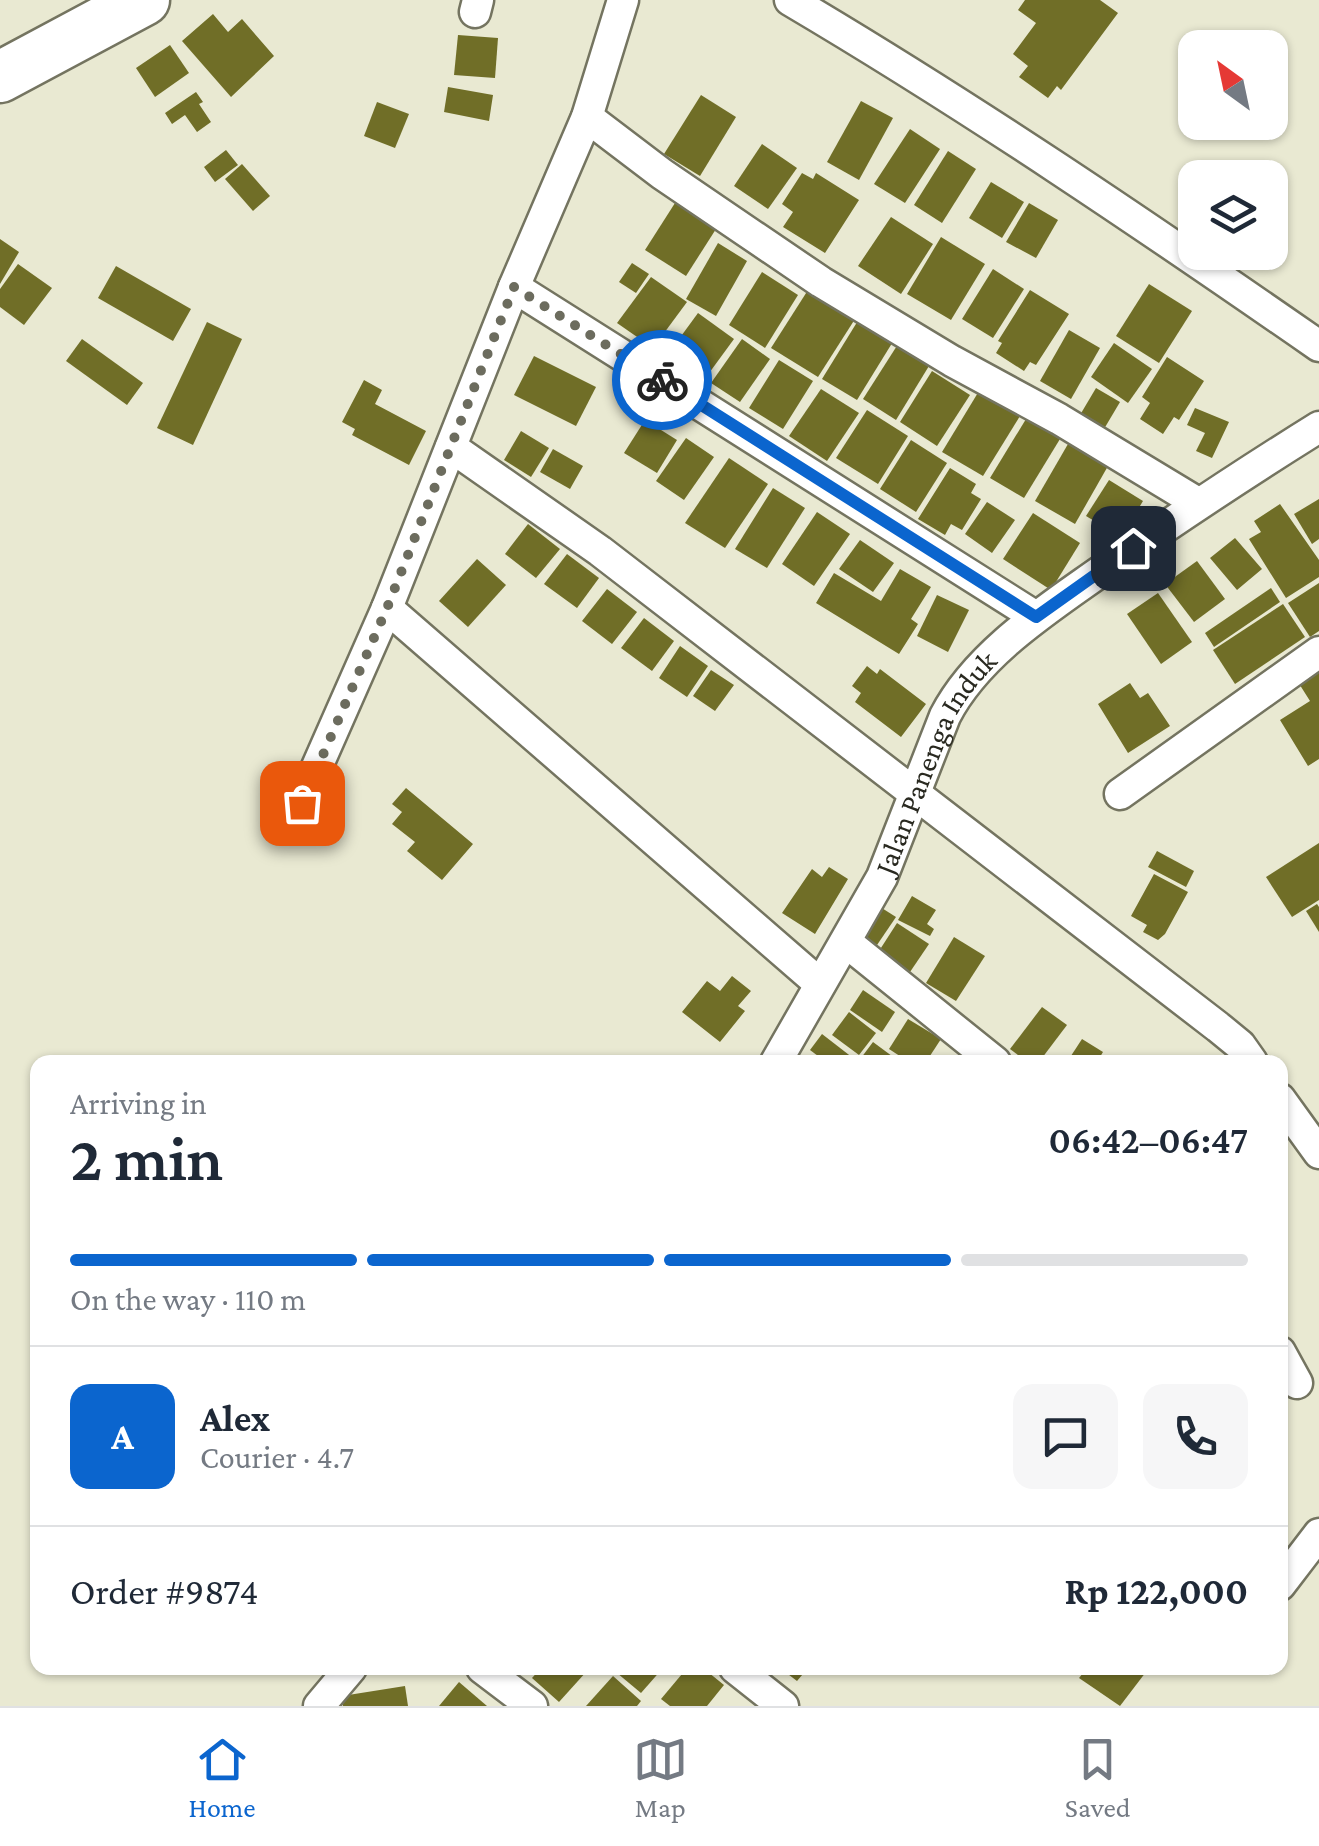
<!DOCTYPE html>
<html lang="en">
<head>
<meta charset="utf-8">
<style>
  :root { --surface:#fff; --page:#f6f6f7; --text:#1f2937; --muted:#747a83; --line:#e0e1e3; --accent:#0b65ce }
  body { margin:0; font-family:"Crimson Pro",serif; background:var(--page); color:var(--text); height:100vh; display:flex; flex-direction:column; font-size:38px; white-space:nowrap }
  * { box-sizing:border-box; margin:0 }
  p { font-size:32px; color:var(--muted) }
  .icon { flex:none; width:55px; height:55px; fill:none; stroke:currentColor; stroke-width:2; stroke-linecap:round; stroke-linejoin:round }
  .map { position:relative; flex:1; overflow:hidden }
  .side { position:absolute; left:30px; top:1055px; width:1258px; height:620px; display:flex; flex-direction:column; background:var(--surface); border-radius:20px; box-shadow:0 2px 8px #0004 }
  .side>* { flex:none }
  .needle { width:65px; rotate:327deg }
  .fabs { position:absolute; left:1178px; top:30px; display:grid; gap:20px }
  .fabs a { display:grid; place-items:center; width:110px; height:110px; border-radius:20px; background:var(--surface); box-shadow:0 2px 8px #0004; font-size:50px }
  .pin { position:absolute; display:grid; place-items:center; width:85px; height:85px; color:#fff; margin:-42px; border-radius:20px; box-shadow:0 5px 15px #0006 }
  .courier { position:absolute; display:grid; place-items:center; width:100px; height:100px; margin:-50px; border:8px solid #0b65ce; border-radius:50%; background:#fff; color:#222; box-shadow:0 2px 12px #0007 }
  .head em { font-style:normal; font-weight:600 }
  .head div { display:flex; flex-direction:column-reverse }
  .head { display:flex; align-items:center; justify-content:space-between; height:170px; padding:0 40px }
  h1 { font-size:65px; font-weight:600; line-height:75px }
  .bar { display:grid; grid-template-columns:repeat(4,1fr); gap:15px 10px; align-content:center; height:120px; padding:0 40px }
  .bar i { height:12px; border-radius:8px; background:var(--line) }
  .bar .active { background:var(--accent) }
  .bar p { grid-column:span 4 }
  .line { display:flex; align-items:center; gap:25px; padding:0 40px; border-top:2px solid var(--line) }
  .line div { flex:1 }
  .round { display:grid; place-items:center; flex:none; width:105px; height:105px; border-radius:20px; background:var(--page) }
  .tab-bar { display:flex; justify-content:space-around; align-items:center; height:140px; border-top:2px solid var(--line); background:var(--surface); font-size:28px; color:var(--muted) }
  .tab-bar a { display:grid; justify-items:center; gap:5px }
  .tab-bar .active { color:var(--accent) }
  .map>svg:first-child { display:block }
  .building { fill:#706e27 }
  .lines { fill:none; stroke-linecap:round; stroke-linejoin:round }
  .minor-casing { stroke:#747460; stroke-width:35 }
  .trunk-casing { stroke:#747460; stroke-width:55 }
  .minor { stroke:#fff; stroke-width:30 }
  .trunk { stroke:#fff; stroke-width:50 }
  .done { stroke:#6c6c5e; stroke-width:10; stroke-dasharray:0 18 }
  .route { stroke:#0b65ce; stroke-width:12 }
  .labels { text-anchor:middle; stroke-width:10; stroke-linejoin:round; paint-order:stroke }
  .street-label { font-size:30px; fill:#292920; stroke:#e9e9d2 }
</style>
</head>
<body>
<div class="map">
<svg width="1319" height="1706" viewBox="0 0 1319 1706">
  <rect width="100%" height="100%" fill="#e9e9d2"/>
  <g class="building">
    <path d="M1025 0H1100L1118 13 1061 90 1057 86 1048 98 1019 77 1028 66 1013 54 1036 23 1018 10Z"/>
    <path d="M213 14 228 32 242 19 274 56 231 97 182 41Z"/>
    <path d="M458 35 498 38 495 78 454 75Z"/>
    <path d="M170 45 189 73 155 97 136 68Z"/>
    <path d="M448 87 493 95 489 121 444 112Z"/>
    <path d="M196 92 203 102 199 104 211 122 197 132 185 115 172 124 165 113Z"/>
    <path d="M701 95 736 117 700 176 664 154Z"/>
    <path d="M861 101 893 118 859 180 827 162Z"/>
    <path d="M377 102 409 114 395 148 364 136Z"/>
    <path d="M910 129 940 149 905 203 874 184Z"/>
    <path d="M762 144 797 168 768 209 734 186Z"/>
    <path d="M226 150 238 165 215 182 204 167Z"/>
    <path d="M948 151 976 169 942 223 914 205Z"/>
    <path d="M242 164 270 196 253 211 225 179Z"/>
    <path d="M802 173 813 179 816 173 859 200 825 253 783 227 793 212 782 204Z"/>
    <path d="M991 182 1024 202 1002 238 969 218Z"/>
    <path d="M675 203 716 229 686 276 645 250Z"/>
    <path d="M1029 203 1058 220 1036 258 1006 242Z"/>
    <path d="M891 217 933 244 901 294 858 266Z"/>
    <path d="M941 237 985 264 951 320 907 294Z"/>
    <path d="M0 239 19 252 0 284Z"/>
    <path d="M718 243 747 261 716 316 686 299Z"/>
    <path d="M632 263 649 274 636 293 619 282Z"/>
    <path d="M18 264 52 288 24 325 0 307V289Z"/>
    <path d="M116 266 191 309 173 341 98 298Z"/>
    <path d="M993 269 1024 289 993 338 962 319Z"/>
    <path d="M762 272 798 295 765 348 729 325Z"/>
    <path d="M651 277 687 302 653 348 617 323Z"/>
    <path d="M1149 284 1192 311 1159 363 1116 336Z"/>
    <path d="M808 290 855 319 818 377 771 348Z"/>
    <path d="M1030 290 1069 314 1036 365 1030 362 1024 371 996 353 1002 343 998 341Z"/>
    <path d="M698 313 734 339 704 380 668 354Z"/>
    <path d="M859 319 894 340 857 400 822 379Z"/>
    <path d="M207 322 242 339 193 445 157 428Z"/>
    <path d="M1069 330 1100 348 1071 399 1040 381Z"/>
    <path d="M82 339 143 383 127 405 66 361Z"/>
    <path d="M742 339 770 359 740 402 711 383Z"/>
    <path d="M900 341 932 361 896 420 863 399Z"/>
    <path d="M1114 343 1152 369 1128 403 1091 377Z"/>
    <path d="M534 356 596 387 576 426 514 395Z"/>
    <path d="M1167 357 1204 381 1179 420 1174 417 1163 434 1140 419 1150 403 1142 397Z"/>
    <path d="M779 360 813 381 783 429 749 408Z"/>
    <path d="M932 371 970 395 937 446 900 422Z"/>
    <path d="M364 380 382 390 375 404 426 431 409 465 352 435 355 429 342 422Z"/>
    <path d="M1096 388 1120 402 1104 429 1080 415Z"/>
    <path d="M821 389 859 413 827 461 789 436Z"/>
    <path d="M979 391 1020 416 983 476 942 452Z"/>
    <path d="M1195 408 1229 422 1212 458 1196 451 1205 433 1187 425Z"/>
    <path d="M867 410 908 436 878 484 836 458Z"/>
    <path d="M1026 419 1060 439 1024 498 990 478Z"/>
    <path d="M645 420 677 440 657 473 624 453Z"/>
    <path d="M521 431 549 448 531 477 504 460Z"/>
    <path d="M686 438 714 457 684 500 656 481Z"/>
    <path d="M911 440 947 463 916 512 880 489Z"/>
    <path d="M1068 444 1108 466 1075 524 1035 501Z"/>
    <path d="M553 449 583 466 570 489 540 472Z"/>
    <path d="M729 458 768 484 725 548 685 523Z"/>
    <path d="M950 468 976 484 971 493 981 499 962 530 951 524 945 535 918 519Z"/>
    <path d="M1109 480 1143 501 1121 537 1086 516Z"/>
    <path d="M773 488 805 508 767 568 735 549Z"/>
    <path d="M1319 499V539L1312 544 1294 514Z"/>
    <path d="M987 502 1015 520 992 553 965 534Z"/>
    <path d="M1280 504 1319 560V577L1286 598 1249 539 1261 532 1254 521Z"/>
    <path d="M817 512 850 534 814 586 782 564Z"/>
    <path d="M1033 513 1080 543 1051 590 1003 559Z"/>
    <path d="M528 524 560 549 536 578 505 554Z"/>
    <path d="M1235 538 1262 569 1237 590 1210 558Z"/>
    <path d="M860 540 894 563 873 592 839 569Z"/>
    <path d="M567 554 599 578 577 608 544 584Z"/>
    <path d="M477 559 506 585 468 627 439 601Z"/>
    <path d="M1197 561 1225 599 1194 622 1165 584Z"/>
    <path d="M900 569 931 587 911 619 918 624 899 654 816 603 834 573 881 601Z"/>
    <path d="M1319 583V631L1310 637 1288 603Z"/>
    <path d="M1271 588 1280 602 1214 647 1205 633Z"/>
    <path d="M607 589 637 612 612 644 582 621Z"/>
    <path d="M1158 593 1192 642 1161 664 1127 614Z"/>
    <path d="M937 595 969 610 948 652 917 636Z"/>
    <path d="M1283 604 1305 637 1235 684 1213 650Z"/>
    <path d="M644 618 674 641 652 671 621 648Z"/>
    <path d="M680 646 708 666 687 697 659 678Z"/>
    <path d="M867 666 877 674 880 669 926 704 901 737 855 702 861 693 852 686Z"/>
    <path d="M711 670 734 685 715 711 693 696Z"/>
    <path d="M1319 670V759L1308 766 1280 720 1310 701 1298 682Z"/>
    <path d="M1130 683 1140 698 1148 693 1170 726 1128 753 1098 704Z"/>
    <path d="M406 788 473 844 442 880 407 851 415 842 392 824 402 812 392 804Z"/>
    <path d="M1319 843V900L1292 917 1266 877Z"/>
    <path d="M1157 851 1194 871 1186 887 1148 867Z"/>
    <path d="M829 867 848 879 815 934 782 913 812 869 822 877Z"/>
    <path d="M1154 874 1188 892 1165 934 1158 940 1143 932 1147 925 1131 916Z"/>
    <path d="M912 896 936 910 927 924 934 929 930 936 898 920Z"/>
    <path d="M1317 904 1319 907V932L1306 911Z"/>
    <path d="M877 905 896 917 877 945 858 933Z"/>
    <path d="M897 923 929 944 910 972 879 951Z"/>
    <path d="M954 937 985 956 956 1001 926 983Z"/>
    <path d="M732 976 751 991 738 1006 745 1011 720 1042 682 1012 707 981 720 991Z"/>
    <path d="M863 990 895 1012 882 1032 850 1010Z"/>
    <path d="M1042 1007 1067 1025 1039 1062H1027L1010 1049Z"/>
    <path d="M849 1012 876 1033 859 1055 832 1035Z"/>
    <path d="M908 1019 941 1039 926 1062H909L889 1049Z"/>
    <path d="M822 1034 853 1058 850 1062H826L810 1050Z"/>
    <path d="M1082 1039 1103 1052 1097 1062H1067Z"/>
    <path d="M873 1042 900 1062H868L861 1058Z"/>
    <path d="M541 1668H582L587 1671 559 1702 532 1678Z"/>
    <path d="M611 1668H663L641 1693Z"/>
    <path d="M687 1668H703L724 1685 707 1706H670L661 1699Z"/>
    <path d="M780 1668H808L797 1681Z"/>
    <path d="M1087 1668H1149L1120 1706 1079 1678Z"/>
    <path d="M613 1676 641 1701 637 1706H586Z"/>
    <path d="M459 1682 487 1706H439Z"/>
    <path d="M405 1686 408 1706H343L342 1696Z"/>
  </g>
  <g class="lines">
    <g class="minor-casing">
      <g id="minor">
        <path d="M790 0C971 107 1146 226 1319 346"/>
        <path d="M475 12 478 0"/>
        <path d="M587 117 662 174 821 282 952 361 1059 419 1198 503"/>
        <path d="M514 287 1036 617"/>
        <path d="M451 447 600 551 1218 1027 1240 1045 1252 1062"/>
        <path d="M387 608 820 984"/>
        <path d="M1120 794 1319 652"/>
        <path d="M301 803 387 608 514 287 587 117 623 0"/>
        <path d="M846 942 995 1062"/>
        <path id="s1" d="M776 1062 882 877 945 716C977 654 1046 610 1101 571 1173 521 1245 473 1319 427"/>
        <path d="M1280 1099 1319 1153"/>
        <path d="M1280 1352 1297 1383"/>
        <path d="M1280 1585 1319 1534"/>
        <path d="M482 1668 532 1706"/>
        <path d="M735 1668 783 1706"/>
        <path d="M319 1706 351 1668"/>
      </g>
    </g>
    <g class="trunk-casing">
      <path id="trunk" d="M0 77 144 0"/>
    </g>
    <use href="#minor" class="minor"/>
    <use href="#trunk" class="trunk"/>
  </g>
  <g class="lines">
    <path class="done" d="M302 803 387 608 514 287 662 380"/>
    <path class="route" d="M662 380 1036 617 1133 548"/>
  </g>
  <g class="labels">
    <g class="street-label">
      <text dy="10" stroke="none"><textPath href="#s1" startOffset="340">Jalan Panenga Induk</textPath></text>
    </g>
  </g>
</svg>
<div class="fabs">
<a><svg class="needle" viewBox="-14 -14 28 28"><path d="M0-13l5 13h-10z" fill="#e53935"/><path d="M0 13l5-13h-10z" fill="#747a83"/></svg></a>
<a><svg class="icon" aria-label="layers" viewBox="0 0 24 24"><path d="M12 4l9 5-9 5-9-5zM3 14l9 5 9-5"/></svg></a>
</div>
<div class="pin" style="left:302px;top:803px;background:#ea580c"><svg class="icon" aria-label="bag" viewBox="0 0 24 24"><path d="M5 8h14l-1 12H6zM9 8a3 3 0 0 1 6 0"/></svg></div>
<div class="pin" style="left:1133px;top:548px;background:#1f2937"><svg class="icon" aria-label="home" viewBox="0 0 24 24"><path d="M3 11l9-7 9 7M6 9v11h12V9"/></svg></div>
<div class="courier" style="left:662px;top:380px"><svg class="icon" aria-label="bike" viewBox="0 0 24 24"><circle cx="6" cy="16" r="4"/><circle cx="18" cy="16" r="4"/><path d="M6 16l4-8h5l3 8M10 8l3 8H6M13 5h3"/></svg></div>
<section class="side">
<div class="head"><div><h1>2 min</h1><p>Arriving in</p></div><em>06:42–06:47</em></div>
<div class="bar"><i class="active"></i><i class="active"></i><i class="active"></i><i></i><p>On the way · 110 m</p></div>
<div class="line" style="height:180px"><b class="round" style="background:var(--accent);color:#fff">A</b><div><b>Alex</b><p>Courier · 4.7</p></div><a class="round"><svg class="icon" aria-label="chat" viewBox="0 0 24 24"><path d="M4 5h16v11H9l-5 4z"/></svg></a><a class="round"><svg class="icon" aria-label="phone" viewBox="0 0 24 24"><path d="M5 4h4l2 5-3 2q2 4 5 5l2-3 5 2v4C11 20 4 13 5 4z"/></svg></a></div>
<div class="line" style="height:130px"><div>Order #9874</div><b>Rp 122,000</b></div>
</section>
</div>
<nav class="tab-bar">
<a class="active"><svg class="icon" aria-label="home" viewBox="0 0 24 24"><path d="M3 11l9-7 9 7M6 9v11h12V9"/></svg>Home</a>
<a><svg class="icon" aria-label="map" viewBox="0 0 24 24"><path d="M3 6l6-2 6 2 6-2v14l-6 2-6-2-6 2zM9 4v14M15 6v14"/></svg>Map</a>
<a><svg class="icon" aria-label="saved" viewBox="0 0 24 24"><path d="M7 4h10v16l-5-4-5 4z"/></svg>Saved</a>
</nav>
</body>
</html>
